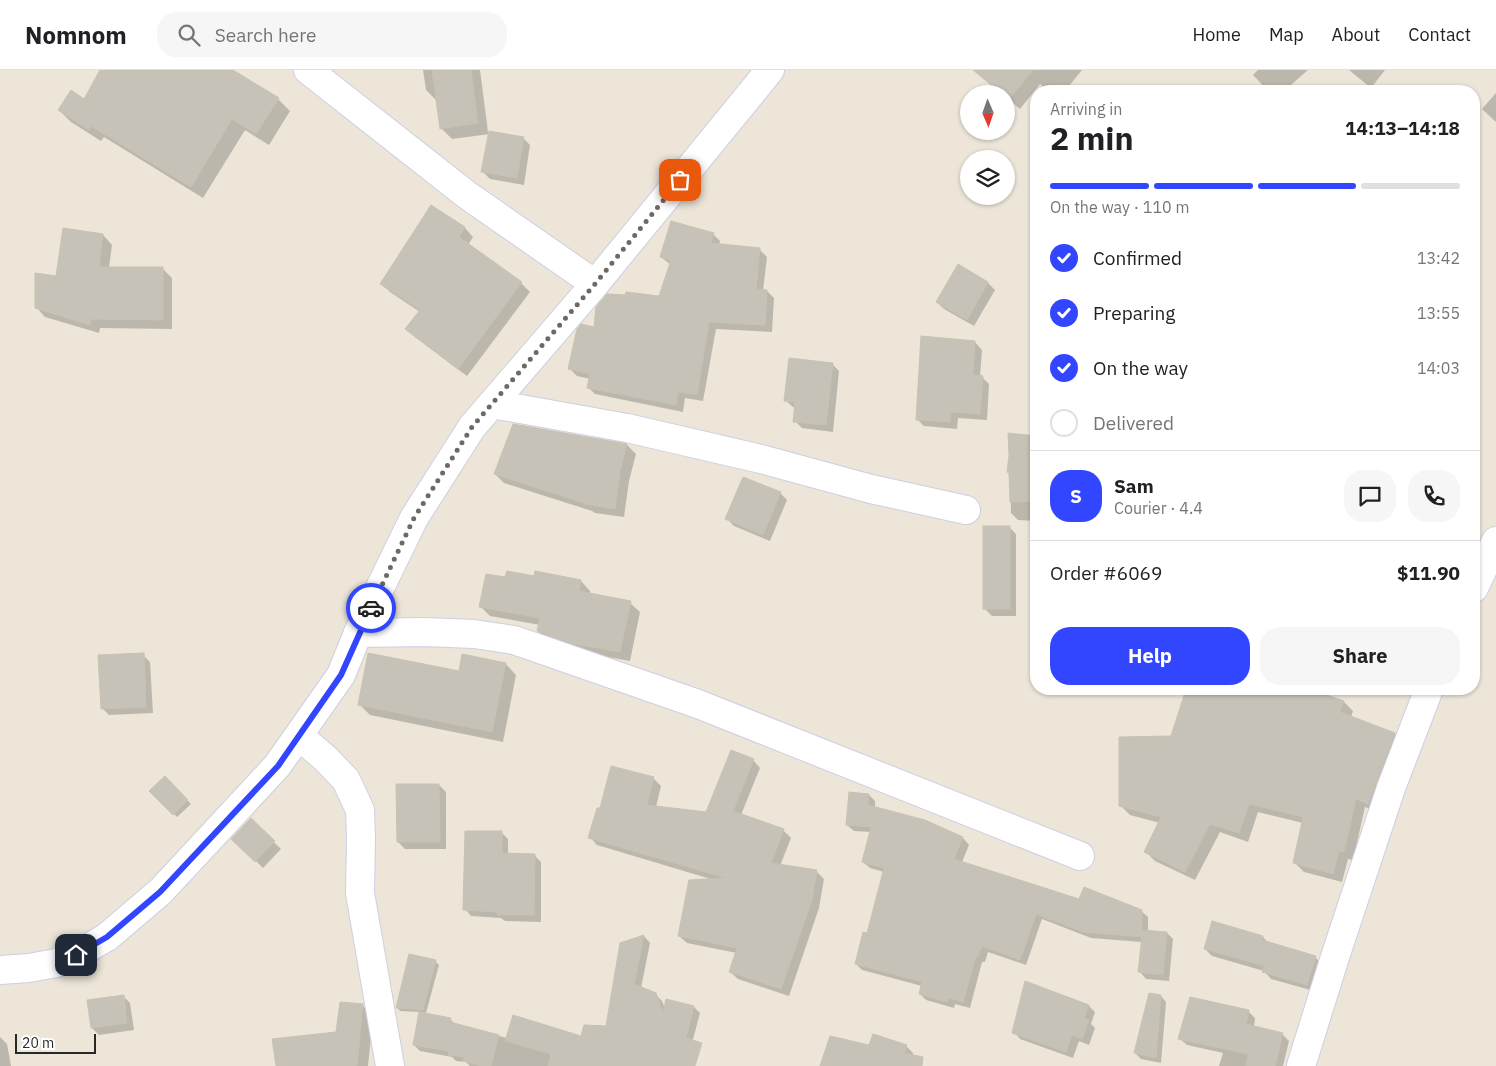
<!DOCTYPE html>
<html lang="en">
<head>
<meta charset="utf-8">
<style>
  :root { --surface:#fff; --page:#f6f6f6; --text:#202124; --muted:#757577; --line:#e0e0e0; --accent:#3246ff }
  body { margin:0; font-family:"IBM Plex Sans",sans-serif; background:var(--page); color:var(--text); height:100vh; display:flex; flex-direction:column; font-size:19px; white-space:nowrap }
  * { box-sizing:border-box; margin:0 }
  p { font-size:16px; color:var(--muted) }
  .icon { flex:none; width:28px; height:28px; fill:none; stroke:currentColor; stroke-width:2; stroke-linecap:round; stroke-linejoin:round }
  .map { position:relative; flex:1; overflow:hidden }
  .drawer { position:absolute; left:1030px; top:15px; width:450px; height:610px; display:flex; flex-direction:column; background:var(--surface); border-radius:20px; box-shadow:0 1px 4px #0004 }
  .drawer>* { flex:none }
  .needle { width:32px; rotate:178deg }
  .fabs { position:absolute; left:960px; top:15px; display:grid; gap:10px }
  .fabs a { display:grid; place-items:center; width:55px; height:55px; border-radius:50%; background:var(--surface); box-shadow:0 1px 4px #0004; font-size:25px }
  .scale { position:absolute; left:15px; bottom:12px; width:81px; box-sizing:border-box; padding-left:5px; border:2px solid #282828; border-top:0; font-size:14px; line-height:18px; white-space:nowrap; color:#282828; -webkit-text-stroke:4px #fff; paint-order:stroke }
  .pin { position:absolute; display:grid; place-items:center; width:42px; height:42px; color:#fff; margin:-21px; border-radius:10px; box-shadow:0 2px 8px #0006 }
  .courier { position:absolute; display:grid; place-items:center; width:50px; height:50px; margin:-25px; border:4px solid #3246ff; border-radius:50%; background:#fff; color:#222; box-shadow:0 1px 6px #0007 }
  .headline em { font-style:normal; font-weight:800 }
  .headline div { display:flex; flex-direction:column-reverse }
  .headline { display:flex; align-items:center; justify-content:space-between; height:85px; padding:0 20px }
  h1 { font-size:32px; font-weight:800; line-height:38px }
  .bar { display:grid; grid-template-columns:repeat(4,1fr); gap:8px 5px; align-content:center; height:60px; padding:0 20px }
  .bar i { height:6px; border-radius:4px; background:var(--line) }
  .bar .on { background:var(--accent) }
  .bar p { grid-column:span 4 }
  .line { display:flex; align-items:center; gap:12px; padding:0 20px; border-top:1px solid var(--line) }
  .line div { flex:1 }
  .round { display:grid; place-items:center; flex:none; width:52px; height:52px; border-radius:20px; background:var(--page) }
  ol { padding:0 20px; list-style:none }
  li { display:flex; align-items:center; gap:15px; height:55px }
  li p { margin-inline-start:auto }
  li .icon { padding:5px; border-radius:50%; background:var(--accent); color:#fff; stroke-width:4 }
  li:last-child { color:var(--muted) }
  li i { width:28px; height:28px; border:2px solid var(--line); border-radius:50% }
  .button { display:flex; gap:10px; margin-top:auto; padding:10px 20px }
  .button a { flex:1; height:58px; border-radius:20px; background:var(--accent); color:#fff; font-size:20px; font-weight:800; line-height:58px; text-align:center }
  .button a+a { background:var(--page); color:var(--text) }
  header { display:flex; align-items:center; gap:30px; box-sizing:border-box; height:70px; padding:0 25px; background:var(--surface); border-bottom:1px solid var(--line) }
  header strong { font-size:24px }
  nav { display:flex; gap:28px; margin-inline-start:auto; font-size:18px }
  .search { width:350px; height:45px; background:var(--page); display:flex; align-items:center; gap:12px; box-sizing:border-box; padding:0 18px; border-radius:20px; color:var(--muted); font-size:19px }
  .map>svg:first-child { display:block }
  .shadow { fill:#0003 }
  .building { fill:#c7c2b8; stroke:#c7c2b1 }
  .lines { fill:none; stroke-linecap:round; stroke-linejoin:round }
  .minor-casing { stroke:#cdcfe3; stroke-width:30 }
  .minor { stroke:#fff; stroke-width:28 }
  .done { stroke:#6d6a66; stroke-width:5; stroke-dasharray:0 9 }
  .route { stroke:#3246ff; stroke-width:6 }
</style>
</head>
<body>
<header>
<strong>Nomnom</strong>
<div class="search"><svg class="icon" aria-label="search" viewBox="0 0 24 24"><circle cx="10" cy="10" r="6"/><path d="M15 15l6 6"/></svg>Search here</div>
<nav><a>Home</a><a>Map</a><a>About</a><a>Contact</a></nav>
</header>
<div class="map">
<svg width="1496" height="996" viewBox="0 0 1496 996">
  <rect width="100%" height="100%" fill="#ece5d8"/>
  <g class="shadow">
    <path d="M101 0H231L278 29 290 41 269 75 245 60 203 128 104 67 101 71 71 52 59 40 85 31Z"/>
    <path d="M423 0H480L488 62 523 68 530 75 524 115 490 109 483 102 490 64 452 69 441 58 437 31 426 20Z"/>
    <path d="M989 0H1082L1065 21H1049L1040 14 1020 39 1006 27V24H1002L983 7Z"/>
    <path d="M1258 0H1308L1284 21H1268L1253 5Z"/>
    <path d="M1349 0H1385L1371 18Z"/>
    <path d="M1496 23V52L1482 39Z"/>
    <path d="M431 137 465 158 473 167 468 175 521 213 530 222 467 306 415 267 407 259 420 242 390 222 382 214Z"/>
    <path d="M64 160 103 165 112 175 109 198 163 199 172 208V259L100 258 99 263 45 247 36 237 57 208Z"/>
    <path d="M713 164 720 171 719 175 760 180 767 187 763 221H767L774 228 772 262 716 259 703 331 685 328 683 342 595 324 588 317 590 309 577 306 570 299 595 259 660 228 671 195 661 187Z"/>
    <path d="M958 196 988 213 995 220 974 256 944 239 937 232Z"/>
    <path d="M975 272 982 280 980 307H982L989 314 987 350 958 348 957 359 924 356 917 349Z"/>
    <path d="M832 294 839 301 833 362 802 358 795 351 796 338 793 337 785 330Z"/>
    <path d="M514 355 627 375 636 384 629 411 624 447 595 443 592 441 504 413 495 404Z"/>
    <path d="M1009 364 1036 367V451L1018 450 1011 443Z"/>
    <path d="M780 423 787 430 770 471 734 456 727 449Z"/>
    <path d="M1009 457 1016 464V546H992L985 539Z"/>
    <path d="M536 502 581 511 590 521V525L630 533 640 542 630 591 580 582 548 571 538 561 540 555 490 546 480 536 506 509 535 508Z"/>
    <path d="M143 585 150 592 153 643 109 645 102 638Z"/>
    <path d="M506 594 516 605 503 672 370 645 359 634 460 603Z"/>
    <path d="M1188 619H1293L1324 625 1344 632 1353 641 1351 647 1395 664 1404 674 1378 742 1365 737 1353 790 1348 789 1342 812 1304 802 1295 793 1303 753 1258 742 1248 772 1220 762 1195 810 1155 791 1146 782 1160 753 1130 745 1120 735 1171 667Z"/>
    <path d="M753 690 760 698 741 745 783 760 791 768 780 796 816 801 824 809 819 838 789 926 738 909 730 902 737 883 687 873 679 866 714 810 597 775 590 767 601 740 612 698 654 709 661 716 656 737 706 744Z"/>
    <path d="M165 708 191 734 177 747 151 721Z"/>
    <path d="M439 715 446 722V779H405L398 772Z"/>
    <path d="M869 725 875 731V738L924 751 963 768 969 775 962 792 1080 831 1141 841 1148 847V862L1167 863 1173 869 1169 911 1146 909 1140 902 1142 872 1091 868 1042 849 1026 895 988 882 985 892H982L970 938 955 934 954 938 926 930 920 924 922 916 862 900 856 894 868 864 884 802 870 798 863 792 871 762 854 761 847 755Z"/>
    <path d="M251 750 281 779 263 798 233 769Z"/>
    <path d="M502 763 508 769V784L534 785 541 792V852L505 851 501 848 471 846 465 839Z"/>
    <path d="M1213 853 1263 867 1269 874 1315 887 1322 894 1314 921 1271 909 1264 901 1212 886 1205 879Z"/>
    <path d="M644 866 650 873 641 918 655 924 662 931 665 939 694 937 700 943 687 992 650 996H470L466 992 456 991 452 987 420 981 414 975 420 942 400 941 397 937 436 892 439 895 426 943 421 942V944L450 949 456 955 507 968 582 967 607 958Z"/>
    <path d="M123 926 130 933 134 960 99 965 92 958Z"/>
    <path d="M1161 926 1166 932 1161 993 1141 989 1135 983Z"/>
    <path d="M341 933 363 936 373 946 368 996H277L337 963Z"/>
    <path d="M1089 936 1095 942 1091 954 1095 958 1089 975 1079 971 1073 988 1020 969 1014 962Z"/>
    <path d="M1248 941 1255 948 1254 957 1282 964 1289 971 1283 996H1219L1223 983 1187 975 1179 968Z"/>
    <path d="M0 967 7 974 11 996H0Z"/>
    <path d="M870 976H906L913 983 909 996H821Z"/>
  </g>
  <g class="building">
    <path d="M100 0H233L279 28 256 64 232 49 191 117 91 56 89 60 58 40 71 20 84 29Z"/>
    <path d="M432 0H471L478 53 440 59Z"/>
    <path d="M973 0H1033L1009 29 1006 27V24H1002Z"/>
    <path d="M489 61 524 67 517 108 481 102Z"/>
    <path d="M431 135 465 157 459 167 522 212 458 299 405 259 420 240 380 214Z"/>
    <path d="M671 151 714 163 711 173 760 178 756 219 767 220 765 255 709 252 697 325 678 322 676 335 587 318 590 304 568 299 577 259 581 254 594 257 596 237 607 224 625 225 626 222 659 226 671 190 660 187Z"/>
    <path d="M63 158 103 164 99 197H163V250L91 249 90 255 35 238V203L56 206Z"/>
    <path d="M958 194 988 212 967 250 936 232Z"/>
    <path d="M921 266 975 271 973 305 983 306 980 344 951 342 950 352 916 350Z"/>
    <path d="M789 288 833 293 826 355 793 352 795 332 784 331Z"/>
    <path d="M513 354 627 374 620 401 615 439 584 434V433L494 404Z"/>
    <path d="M1008 363 1036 366V431L1010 432 1009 403 1007 402 1009 386Z"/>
    <path d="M743 407 781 422 763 465 725 449Z"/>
    <rect x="983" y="456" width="27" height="83"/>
    <path d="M507 501 534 506 535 501 581 510 579 521 631 531 620 582 569 573 537 561 540 548 479 537 486 504 505 507Z"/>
    <path d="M144 583 146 637 101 639 98 585Z"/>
    <path d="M368 583 459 601 462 584 506 593 492 662 358 635Z"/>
    <path d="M1186 619H1309L1344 631 1340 642 1395 663 1368 734 1356 729 1344 782 1339 781 1333 804 1293 793 1303 747 1249 734 1239 763 1210 754 1185 802 1144 782 1161 747 1119 736V667L1171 666Z"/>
    <path d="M731 680 754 689 733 741 784 759 771 793 817 800 812 830 781 919 729 902 737 878 678 866 689 810 726 808 588 768 597 738H600L611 696 654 707 647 735 706 742Z"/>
    <path d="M165 706 188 730 173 745 149 721Z"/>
    <path d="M396 714H439L440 772H397Z"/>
    <path d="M849 722 869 724 868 735 925 750 963 767 954 789 1079 829 1084 817 1142 840V860L1167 862 1163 905 1138 902 1142 867 1083 862 1036 844 1020 890 982 876 978 887 976 886 963 932 949 928 947 932 919 924 922 912 855 894 863 862 867 863 884 798 862 792 871 757 846 755Z"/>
    <path d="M251 748 275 771 255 792 231 769Z"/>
    <path d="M465 761H502V783L535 784 534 845H497V842L463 840Z"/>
    <path d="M1212 851 1263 866 1262 870 1316 886 1307 915 1262 902 1264 896 1204 879Z"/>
    <path d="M644 865 634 914 656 923 663 943 666 929 694 936 686 968 702 973 695 996H548L551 984 505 971 513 945 581 966 584 955 606 956 620 873Z"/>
    <path d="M409 884 436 890 423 940 396 938Z"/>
    <path d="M1025 911 1089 935 1084 948 1089 950 1082 969 1072 965 1066 982 1012 963Z"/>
    <path d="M1149 923 1161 925 1156 988 1134 983Z"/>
    <path d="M124 925 127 953 91 958 87 930Z"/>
    <path d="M1190 927 1249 940 1246 954 1283 963 1275 996H1246L1248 984 1178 969Z"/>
    <path d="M340 932 363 934 357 996H276L272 969 336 962Z"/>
    <path d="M419 942 451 948 450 952 499 965 491 996H483L463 991 464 987 448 985 449 981 413 975Z"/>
    <path d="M873 964 907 975 904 983 923 987 922 996H820L830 966 869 975Z"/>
  </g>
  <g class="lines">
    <g class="minor-casing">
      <g id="minor">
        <path d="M308 0 467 125 595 214"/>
        <path d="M492 334 627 358 761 389 871 419 966 440"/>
        <path d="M1474 518 1496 471"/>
        <path d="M358 563 425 562 474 564 514 570 698 634 1080 786"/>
        <path d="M299 666 326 689 346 710 360 740 361 768 360 823 390 996"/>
        <path d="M0 900 29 898 56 893 76 885 107 867 161 821 277 696 341 605 358 563 414 448 472 357 595 214 770 0"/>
        <path d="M1301 996 1335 887 1391 718 1429 619"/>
      </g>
    </g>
    <use href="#minor" class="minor"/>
  </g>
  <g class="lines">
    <path class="done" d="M371 538 414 448 472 357 595 214 680 110"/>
    <path class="route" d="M76 885 107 867 160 822 278 696 341 605 371 538"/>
  </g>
</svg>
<div class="fabs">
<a><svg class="needle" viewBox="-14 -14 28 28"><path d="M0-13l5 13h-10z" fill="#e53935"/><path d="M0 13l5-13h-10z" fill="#757577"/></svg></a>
<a><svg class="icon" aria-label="layers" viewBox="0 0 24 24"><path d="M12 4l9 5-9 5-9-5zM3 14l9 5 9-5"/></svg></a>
</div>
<div class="scale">20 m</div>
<div class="pin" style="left:680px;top:110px;background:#ea580c"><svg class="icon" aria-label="bag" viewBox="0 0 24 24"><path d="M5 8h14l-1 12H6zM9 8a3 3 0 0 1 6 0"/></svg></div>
<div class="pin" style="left:76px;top:885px;background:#1f2937"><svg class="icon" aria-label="home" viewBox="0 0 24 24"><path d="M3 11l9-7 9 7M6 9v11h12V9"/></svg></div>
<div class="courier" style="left:371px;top:538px"><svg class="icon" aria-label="car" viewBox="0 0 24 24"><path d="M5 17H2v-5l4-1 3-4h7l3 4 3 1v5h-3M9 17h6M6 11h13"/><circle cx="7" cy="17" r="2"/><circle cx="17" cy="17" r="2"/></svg></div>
<section class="drawer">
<div class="headline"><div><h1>2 min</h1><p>Arriving in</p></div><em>14:13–14:18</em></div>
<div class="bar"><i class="on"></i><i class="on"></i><i class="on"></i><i></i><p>On the way · 110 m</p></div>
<ol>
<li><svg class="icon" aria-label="check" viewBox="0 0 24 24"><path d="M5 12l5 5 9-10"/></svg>Confirmed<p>13:42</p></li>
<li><svg class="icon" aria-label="check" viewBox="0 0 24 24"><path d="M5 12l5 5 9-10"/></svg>Preparing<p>13:55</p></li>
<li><svg class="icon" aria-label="check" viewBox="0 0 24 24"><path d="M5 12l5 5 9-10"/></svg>On the way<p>14:03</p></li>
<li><i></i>Delivered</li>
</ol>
<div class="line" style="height:90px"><b class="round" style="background:var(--accent);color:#fff">S</b><div><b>Sam</b><p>Courier · 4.4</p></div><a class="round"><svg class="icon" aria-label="chat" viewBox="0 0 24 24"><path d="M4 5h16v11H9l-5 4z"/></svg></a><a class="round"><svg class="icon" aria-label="phone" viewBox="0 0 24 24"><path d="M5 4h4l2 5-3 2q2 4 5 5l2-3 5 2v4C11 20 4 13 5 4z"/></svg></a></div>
<div class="line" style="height:65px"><div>Order #6069</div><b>$11.90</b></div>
<div class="button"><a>Help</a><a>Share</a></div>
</section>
</div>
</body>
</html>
